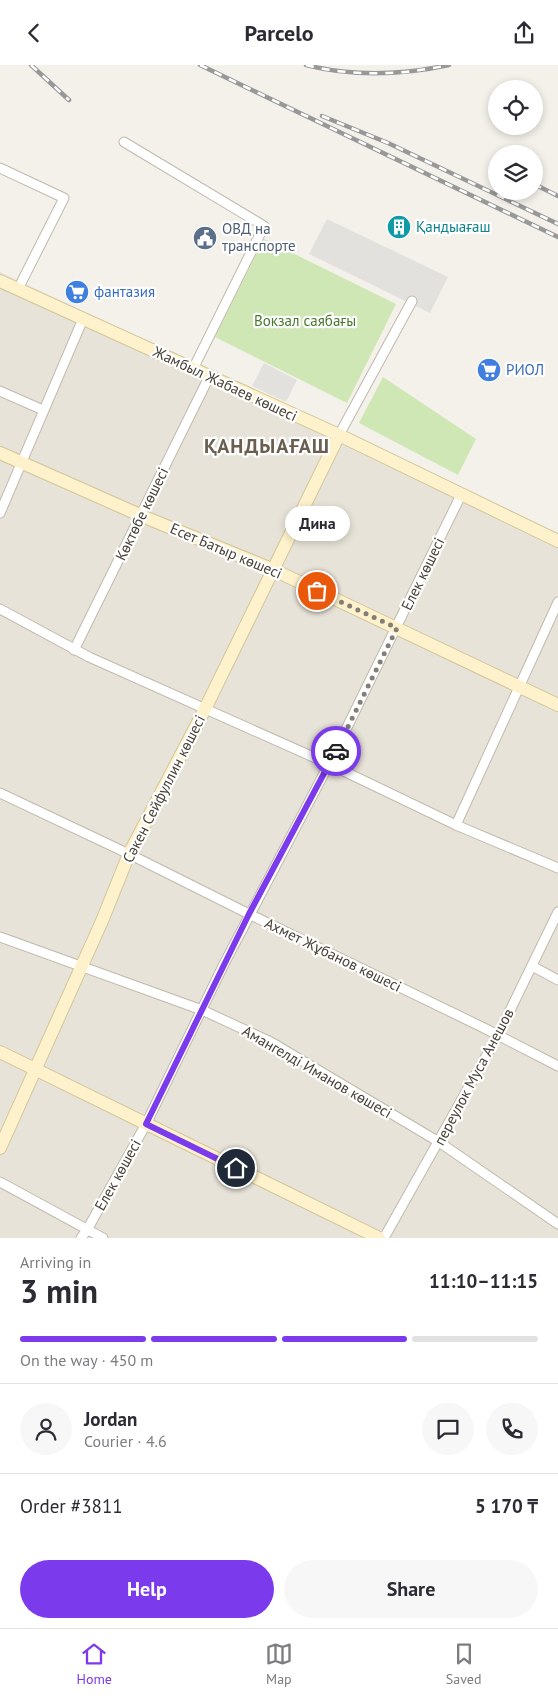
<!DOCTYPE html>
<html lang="en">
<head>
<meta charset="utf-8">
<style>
  :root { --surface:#fff; --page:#f7f7f7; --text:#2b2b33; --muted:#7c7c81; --line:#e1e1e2; --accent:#7c3aed }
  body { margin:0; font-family:"PT Sans",sans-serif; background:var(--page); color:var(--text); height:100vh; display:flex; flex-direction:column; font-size:19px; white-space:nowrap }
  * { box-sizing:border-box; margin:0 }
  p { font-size:16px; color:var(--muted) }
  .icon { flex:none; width:28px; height:28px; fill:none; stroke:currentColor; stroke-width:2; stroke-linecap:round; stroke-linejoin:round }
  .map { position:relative; height:1173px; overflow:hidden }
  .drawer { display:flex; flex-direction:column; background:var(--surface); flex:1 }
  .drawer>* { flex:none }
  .buttons { position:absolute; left:488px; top:15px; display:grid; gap:10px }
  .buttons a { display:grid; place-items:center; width:55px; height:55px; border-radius:50%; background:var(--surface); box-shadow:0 2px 8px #0003; font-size:25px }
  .pin { position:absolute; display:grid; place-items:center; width:42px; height:42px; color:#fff; margin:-21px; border:2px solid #fff; border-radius:50%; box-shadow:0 1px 5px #0007 }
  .courier { position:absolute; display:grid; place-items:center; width:50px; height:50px; margin:-25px; border:4px solid #7c3aed; border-radius:50%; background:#fff; color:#222; box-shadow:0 1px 6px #0007 }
  .bubble { position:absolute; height:35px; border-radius:18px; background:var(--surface); box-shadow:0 2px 8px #0003; font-size:16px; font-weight:800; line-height:35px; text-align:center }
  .head em { font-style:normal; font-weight:800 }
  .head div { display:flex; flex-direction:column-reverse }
  .head { display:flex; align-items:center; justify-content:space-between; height:85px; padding:0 20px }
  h1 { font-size:32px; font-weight:800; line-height:38px }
  .bar { display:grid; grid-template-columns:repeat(4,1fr); gap:8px 5px; align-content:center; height:60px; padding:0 20px }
  .bar i { height:6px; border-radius:4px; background:var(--line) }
  .bar .on { background:var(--accent) }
  .bar p { grid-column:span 4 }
  .line { display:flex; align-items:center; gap:12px; padding:0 20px; border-top:1px solid var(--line) }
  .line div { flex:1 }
  .round { display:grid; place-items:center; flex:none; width:52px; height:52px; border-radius:26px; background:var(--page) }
  .button { display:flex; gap:10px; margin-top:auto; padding:10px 20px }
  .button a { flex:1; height:58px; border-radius:30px; background:var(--accent); color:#fff; font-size:20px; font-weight:800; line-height:58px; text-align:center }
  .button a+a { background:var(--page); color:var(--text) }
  header { display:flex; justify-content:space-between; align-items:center; height:65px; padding:0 20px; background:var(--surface); font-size:22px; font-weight:800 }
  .menu { display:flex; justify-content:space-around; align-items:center; height:70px; border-top:1px solid var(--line); background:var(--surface); font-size:14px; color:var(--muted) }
  .menu a { display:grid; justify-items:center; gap:2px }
  .menu .on { color:var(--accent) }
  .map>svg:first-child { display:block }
  .residential { fill:#e8e3d8 }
  .green { fill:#cfe7b4 }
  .parking { fill:#e3e1de }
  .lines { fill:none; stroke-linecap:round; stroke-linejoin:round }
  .street-casing { stroke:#c0b9ac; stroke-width:11 }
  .secondary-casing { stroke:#d3c59a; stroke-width:14 }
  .street { stroke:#fff; stroke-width:9 }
  .secondary { stroke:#fdf2cb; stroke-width:12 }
  .rail-casing { stroke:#989898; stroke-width:4.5 }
  .rail { stroke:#fff; stroke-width:2.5; stroke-dasharray:8; stroke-linecap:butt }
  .done { stroke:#847f76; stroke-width:5; stroke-dasharray:0 9 }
  .route { stroke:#7c3aed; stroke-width:6 }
  .labels { text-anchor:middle; stroke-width:4.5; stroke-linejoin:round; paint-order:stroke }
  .culture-label { font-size:15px; fill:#0d838f; stroke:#fff; text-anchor:start }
  .service-label { font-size:15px; fill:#4e5e75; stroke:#fff; text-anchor:start }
  .shop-label { font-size:15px; fill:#366cbe; stroke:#fff; text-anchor:start }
  .park-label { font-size:15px; fill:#48792c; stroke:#fff }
  .street-label { font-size:15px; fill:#484238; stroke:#fff }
  .district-label { font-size:20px; font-weight:bold; letter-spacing:1px; fill:#6b604f; stroke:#fff }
</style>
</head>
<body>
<header><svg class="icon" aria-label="back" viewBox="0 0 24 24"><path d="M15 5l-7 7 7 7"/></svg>Parcelo<svg class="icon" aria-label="share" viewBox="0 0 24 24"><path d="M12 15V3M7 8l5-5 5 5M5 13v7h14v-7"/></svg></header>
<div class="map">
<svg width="558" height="1173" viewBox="0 0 558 1173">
  <rect width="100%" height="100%" fill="#f4f1ea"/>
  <path class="residential" d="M0 207 558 468V1173H0Z"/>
  <g class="green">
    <path d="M264 174 396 239 347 338 215 272Z"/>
    <path d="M383 312 476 374 458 410 359 358Z"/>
  </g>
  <g class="parking">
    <path d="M327 154 448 212 430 248 309 189Z"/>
    <path d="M264 298 297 315 286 337 252 321Z"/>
  </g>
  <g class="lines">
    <g class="street-casing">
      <g id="street">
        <path d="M124 77 264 161 193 304"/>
        <path d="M0 103 64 133 18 224"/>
        <path d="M0 326 43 345"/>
        <path d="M339 370 412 236"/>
        <path d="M0 448 83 254"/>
        <path d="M0 544 89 592 329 699 456 760 558 803"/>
        <path d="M74 585 209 312"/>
        <path d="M0 728 129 789 249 849 482 962 558 1001"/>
        <path d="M456 760 558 537"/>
        <path d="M0 872 202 945 271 977 439 1077 558 1159"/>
        <path d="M532 901 558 915"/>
        <path d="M0 1117 103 1173"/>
        <path d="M81 1173 87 1165 146 1059 224 899 329 699 461 430"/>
        <path d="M384 1173 498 970 558 847"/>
      </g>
    </g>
    <g class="secondary-casing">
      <g id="secondary">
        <path d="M0 216 339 370 558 476"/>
        <path d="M0 388 142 451 274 505 558 640"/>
        <path d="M0 987 379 1173"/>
        <path d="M0 1083 102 856 129 789 205 644 339 370"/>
      </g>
    </g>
    <use href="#street" class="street"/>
    <use href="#secondary" class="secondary"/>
    <g class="rail-casing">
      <g id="rail">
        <path d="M31 0 69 35"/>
        <path d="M200 0 558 172"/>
        <path d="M306 0C354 12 402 10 449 0"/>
        <path d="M322 51 388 78 558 159"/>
        <path d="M534 119 558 131"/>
      </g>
    </g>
    <use href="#rail" class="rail"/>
  </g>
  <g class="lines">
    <path class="done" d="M317 526 397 563 336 686"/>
    <path class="route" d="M236 1103 146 1059 249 849 336 686"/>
  </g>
  <defs>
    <g id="building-disc" transform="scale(1.25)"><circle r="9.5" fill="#0f9aa8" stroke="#fff"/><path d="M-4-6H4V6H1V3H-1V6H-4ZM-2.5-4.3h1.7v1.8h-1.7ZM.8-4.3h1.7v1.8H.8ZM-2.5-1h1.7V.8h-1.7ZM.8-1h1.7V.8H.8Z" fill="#fff"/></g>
    <g id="civic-disc" transform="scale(1.25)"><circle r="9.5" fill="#5c6f8a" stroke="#fff"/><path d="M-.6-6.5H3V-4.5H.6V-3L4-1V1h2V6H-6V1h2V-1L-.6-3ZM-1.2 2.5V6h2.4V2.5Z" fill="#fff"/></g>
    <g id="supermarket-disc" transform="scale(1.25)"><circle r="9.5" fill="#3f7fe0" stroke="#fff"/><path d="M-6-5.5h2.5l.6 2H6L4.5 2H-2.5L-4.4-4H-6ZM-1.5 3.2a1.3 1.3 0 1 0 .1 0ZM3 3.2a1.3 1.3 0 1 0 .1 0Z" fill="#fff"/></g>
  </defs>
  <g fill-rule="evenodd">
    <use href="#building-disc" x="399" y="162"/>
    <use href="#civic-disc" x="205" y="173"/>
    <use href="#supermarket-disc" x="77" y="227"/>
    <use href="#supermarket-disc" x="489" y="305"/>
  </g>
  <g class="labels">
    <g class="culture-label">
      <text x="416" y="167">Қандыағаш</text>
    </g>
    <g class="service-label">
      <text x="222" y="169">ОВД на<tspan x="222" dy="17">транспорте</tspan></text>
    </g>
    <g class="shop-label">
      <text x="94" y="232">фантазия</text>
      <text x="506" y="310">РИОЛ</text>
    </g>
    <g class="park-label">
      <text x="305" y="261">Вокзал саябағы</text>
    </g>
    <g class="street-label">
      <text transform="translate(225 319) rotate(25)" y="5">Жамбыл Жабаев көшесі</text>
      <text transform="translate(142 449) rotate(-64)" y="5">Көктөбе көшесі</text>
      <text transform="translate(226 486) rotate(23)" y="5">Есет Батыр көшесі</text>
      <text transform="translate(423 509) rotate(-64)" y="5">Елек көшесі</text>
      <text transform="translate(164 724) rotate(-63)" y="5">Сәкен Сейфуллин көшесі</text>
      <text transform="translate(333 890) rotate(26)" y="5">Ахмет Жұбанов көшесі</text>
      <text transform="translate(317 1007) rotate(30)" y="5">Амангелді Иманов көшесі</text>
      <text transform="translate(474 1012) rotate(-62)" y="5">переулок Муса Анешов</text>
      <text transform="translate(118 1110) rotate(-61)" y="5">Елек көшесі</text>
    </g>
    <g class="district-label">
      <text x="267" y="388">ҚАНДЫАҒАШ</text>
    </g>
  </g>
</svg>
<div class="buttons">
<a><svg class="icon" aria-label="locate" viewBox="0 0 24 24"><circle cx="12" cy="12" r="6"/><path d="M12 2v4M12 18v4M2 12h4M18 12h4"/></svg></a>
<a><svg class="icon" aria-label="layers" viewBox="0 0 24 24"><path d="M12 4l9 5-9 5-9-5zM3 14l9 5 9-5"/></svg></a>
</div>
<div class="pin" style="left:317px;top:526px;background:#ea580c"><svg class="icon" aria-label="bag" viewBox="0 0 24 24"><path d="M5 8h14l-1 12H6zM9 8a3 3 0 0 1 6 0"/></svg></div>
<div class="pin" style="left:236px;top:1103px;background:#1f2937"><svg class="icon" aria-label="home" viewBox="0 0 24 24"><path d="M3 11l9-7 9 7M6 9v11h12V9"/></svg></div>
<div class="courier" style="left:336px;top:686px"><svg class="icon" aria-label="car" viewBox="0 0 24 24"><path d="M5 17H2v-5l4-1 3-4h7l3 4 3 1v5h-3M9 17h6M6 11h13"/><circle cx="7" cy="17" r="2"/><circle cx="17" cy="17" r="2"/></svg></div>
<div class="bubble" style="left:285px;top:441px;width:65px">Дина</div>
</div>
<section class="drawer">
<div class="head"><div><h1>3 min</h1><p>Arriving in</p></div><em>11:10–11:15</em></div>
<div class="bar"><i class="on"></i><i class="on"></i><i class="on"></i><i></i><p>On the way · 450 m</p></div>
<div class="line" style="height:90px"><a class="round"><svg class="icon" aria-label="person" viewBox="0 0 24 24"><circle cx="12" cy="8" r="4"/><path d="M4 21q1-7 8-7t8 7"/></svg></a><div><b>Jordan</b><p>Courier · 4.6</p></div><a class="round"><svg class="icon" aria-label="chat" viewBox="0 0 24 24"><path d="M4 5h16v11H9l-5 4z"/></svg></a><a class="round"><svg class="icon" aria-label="phone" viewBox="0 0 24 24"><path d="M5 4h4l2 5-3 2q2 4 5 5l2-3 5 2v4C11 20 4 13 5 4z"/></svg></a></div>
<div class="line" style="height:65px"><div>Order #3811</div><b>5 170 ₸</b></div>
<div class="button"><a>Help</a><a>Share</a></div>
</section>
<nav class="menu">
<a class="on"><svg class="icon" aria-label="home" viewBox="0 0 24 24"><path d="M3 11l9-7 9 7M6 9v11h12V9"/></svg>Home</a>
<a><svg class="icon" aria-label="map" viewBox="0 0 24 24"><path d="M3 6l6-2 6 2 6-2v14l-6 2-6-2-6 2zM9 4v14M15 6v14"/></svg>Map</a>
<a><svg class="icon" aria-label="saved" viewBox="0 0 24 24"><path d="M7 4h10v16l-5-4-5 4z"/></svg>Saved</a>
</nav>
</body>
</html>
